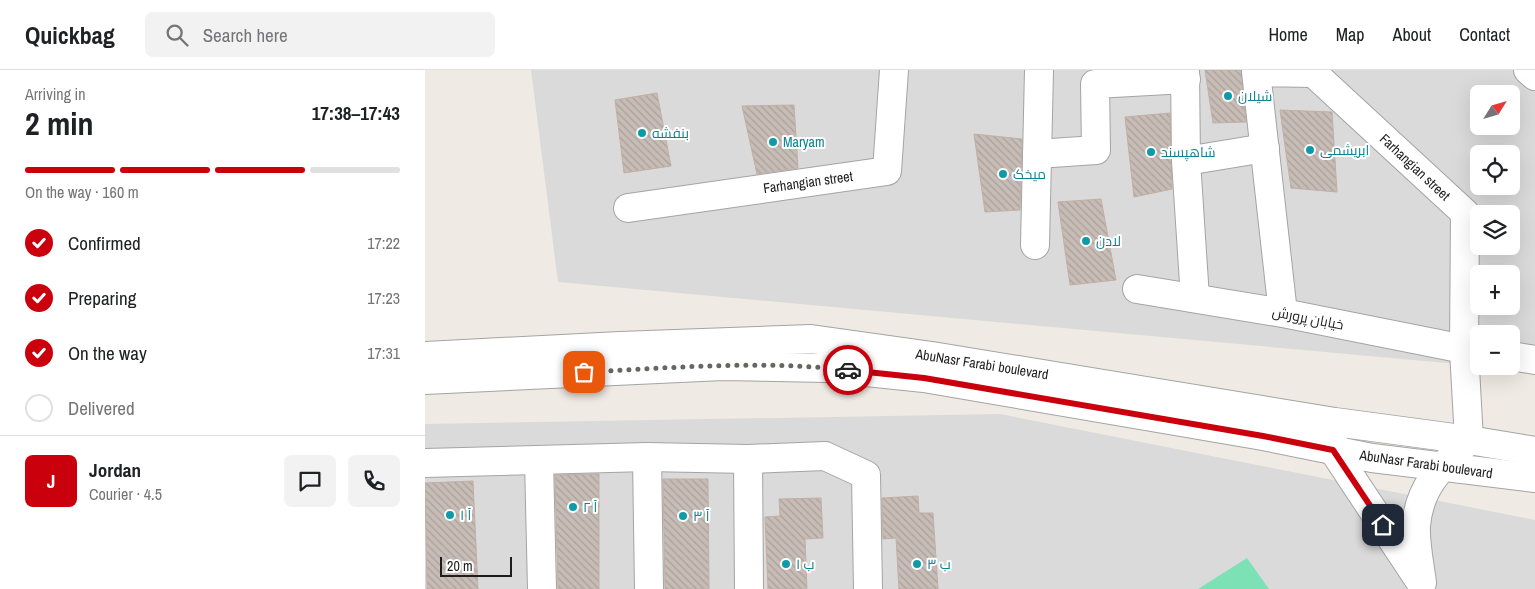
<!DOCTYPE html>
<html lang="en">
<head>
<meta charset="utf-8">
<style>
  :root { --surface:#fff; --page:#f2f2f2; --text:#202124; --muted:#757577; --line:#e0e0e0; --accent:#cb000d }
  body { margin:0; font-family:"Archivo Narrow",Cairo,sans-serif; background:var(--page); color:var(--text); height:100vh; display:flex; flex-direction:column; font-size:19px; white-space:nowrap }
  * { box-sizing:border-box; margin:0 }
  p { font-size:16px; color:var(--muted) }
  .icon { flex:none; width:28px; height:28px; fill:none; stroke:currentColor; stroke-width:2; stroke-linecap:round; stroke-linejoin:round }
  .map { position:relative; flex:1; overflow:hidden }
  .side { display:flex; flex-direction:column; background:var(--surface); width:425px }
  .side>* { flex:none }
  .needle { width:32px; rotate:53deg }
  .buttons { position:absolute; left:1045px; top:15px; display:grid; gap:10px }
  .buttons a { display:grid; place-items:center; width:50px; height:50px; border-radius:8px; background:var(--surface); box-shadow:0 5px 20px #0002; font-size:25px }
  .scale { position:absolute; left:15px; bottom:12px; width:72px; box-sizing:border-box; padding-left:5px; border:2px solid #1d1d1d; border-top:0; font-size:14px; line-height:18px; white-space:nowrap; color:#1d1d1d; -webkit-text-stroke:4px #fff; paint-order:stroke }
  .pin { position:absolute; display:grid; place-items:center; width:42px; height:42px; color:#fff; margin:-21px; border-radius:10px; box-shadow:0 2px 8px #0006 }
  .courier { position:absolute; display:grid; place-items:center; width:50px; height:50px; margin:-25px; border:4px solid #cb000d; border-radius:50%; background:#fff; color:#222; box-shadow:0 1px 6px #0007 }
  .overview em { font-style:normal; font-weight:700 }
  .overview div { display:flex; flex-direction:column-reverse }
  .overview { display:flex; align-items:center; justify-content:space-between; height:85px; padding:0 25px }
  h1 { font-size:32px; font-weight:700; line-height:38px }
  .bar { display:grid; grid-template-columns:repeat(4,1fr); gap:8px 5px; align-content:center; height:60px; padding:0 25px }
  .bar i { height:6px; border-radius:4px; background:var(--line) }
  .bar .active { background:var(--accent) }
  .bar p { grid-column:span 4 }
  .line { display:flex; align-items:center; gap:12px; padding:0 25px; border-top:1px solid var(--line) }
  .line div { flex:1 }
  .round { display:grid; place-items:center; flex:none; width:52px; height:52px; border-radius:8px; background:var(--page) }
  ol { padding:0 25px; list-style:none }
  li { display:flex; align-items:center; gap:15px; height:55px }
  li p { margin-inline-start:auto }
  li .icon { padding:5px; border-radius:50%; background:var(--accent); color:#fff; stroke-width:4 }
  li:last-child { color:var(--muted) }
  li i { width:28px; height:28px; border:2px solid var(--line); border-radius:50% }
  header { display:flex; align-items:center; gap:30px; box-sizing:border-box; height:70px; padding:0 25px; background:var(--surface); border-bottom:1px solid var(--line) }
  header strong { font-size:24px }
  nav { display:flex; gap:28px; margin-inline-start:auto; font-size:18px }
  .search { width:350px; height:45px; background:var(--page); display:flex; align-items:center; gap:12px; box-sizing:border-box; padding:0 18px; border-radius:8px; color:var(--muted); font-size:19px }
  main { display:flex; flex:1; min-height:0 }
  .map>svg:first-child { display:block }
  .residential { fill:#dbdada; fill-rule:evenodd }
  .pitch { fill:#7ce2b5 }
  .building { fill:url(#building-back-hatch); stroke:#c1afa4 }
  .lines { fill:none; stroke-linecap:round; stroke-linejoin:round }
  .minor-casing { stroke:#a4a4a4; stroke-width:30 }
  .minor { stroke:#fff; stroke-width:28 }
  .done { stroke:#666562; stroke-width:5; stroke-dasharray:0 9 }
  .route { stroke:#cb000d; stroke-width:6 }
  .culture-dot { fill:#0f9aa8; stroke:#fff; stroke-width:2 }
  .labels { text-anchor:middle; stroke-width:4; stroke-linejoin:round; paint-order:stroke }
  .culture-label { font-size:14px; fill:#0d838f; stroke:#fff; text-anchor:start }
  .street-label { font-size:14px; fill:#1d1d1d; stroke:#fff }
</style>
</head>
<body>
<header>
<strong>Quickbag</strong>
<div class="search"><svg class="icon" aria-label="search" viewBox="0 0 24 24"><circle cx="10" cy="10" r="6"/><path d="M15 15l6 6"/></svg>Search here</div>
<nav><a>Home</a><a>Map</a><a>About</a><a>Contact</a></nav>
</header>
<main>
<section class="side">
<div class="overview"><div><h1>2 min</h1><p>Arriving in</p></div><em>17:38–17:43</em></div>
<div class="bar"><i class="active"></i><i class="active"></i><i class="active"></i><i></i><p>On the way · 160 m</p></div>
<ol>
<li><svg class="icon" aria-label="check" viewBox="0 0 24 24"><path d="M5 12l5 5 9-10"/></svg>Confirmed<p>17:22</p></li>
<li><svg class="icon" aria-label="check" viewBox="0 0 24 24"><path d="M5 12l5 5 9-10"/></svg>Preparing<p>17:23</p></li>
<li><svg class="icon" aria-label="check" viewBox="0 0 24 24"><path d="M5 12l5 5 9-10"/></svg>On the way<p>17:31</p></li>
<li><i></i>Delivered</li>
</ol>
<div class="line" style="height:90px"><b class="round" style="background:var(--accent);color:#fff">J</b><div><b>Jordan</b><p>Courier · 4.5</p></div><a class="round"><svg class="icon" aria-label="chat" viewBox="0 0 24 24"><path d="M4 5h16v11H9l-5 4z"/></svg></a><a class="round"><svg class="icon" aria-label="phone" viewBox="0 0 24 24"><path d="M5 4h4l2 5-3 2q2 4 5 5l2-3 5 2v4C11 20 4 13 5 4z"/></svg></a></div>
</section>
<div class="map">
<svg width="1110" height="519" viewBox="0 0 1110 519">
  <defs>
    <pattern id="building-back-hatch" width="6" height="6" patternUnits="userSpaceOnUse" patternTransform="scale(1.25)"><rect width="6" height="6" fill="#c7bcb6"/><path d="M-1 5l2 2M0 0l6 6M5-1l2 2" fill="none" stroke="#aaa19c"/></pattern>
  </defs>
  <rect width="100%" height="100%" fill="#efeae3"/>
  <g class="residential">
    <path d="M106 0H1110V301L1056 296H1086V264H1054V296L133 212ZM1054 24H1086V56H1054ZM1054 84H1086V116H1054ZM1054 144H1086V176H1054ZM1054 204H1086V236H1054Z"/>
    <path d="M575 344 1110 450V519H0V354Z"/>
  </g>
  <path class="pitch" d="M822 488 844 519H773Z"/>
  <g class="building">
    <path d="M780 0H816L821 52 788 53Z"/>
    <path d="M232 23 246 96 199 103 190 30Z"/>
    <path d="M369 35 373 98 332 104 317 36Z"/>
    <path d="M855 40 907 42 912 122 866 118Z"/>
    <path d="M745 43 747 119 709 127 700 47Z"/>
    <path d="M549 64 597 69 595 140 560 142Z"/>
    <path d="M676 129 691 210 645 215 633 132Z"/>
    <path d="M174 404V519H133L130 405Z"/>
    <path d="M238 409H283L284 519H240Z"/>
    <path d="M48 411 53 519H2L0 413Z"/>
    <path d="M493 426 494 443H508L513 519H474L471 468 458 469 457 428Z"/>
    <path d="M396 428 398 468 380 469 382 519H343L340 447 355 446 354 429Z"/>
  </g>
  <g class="lines">
    <g class="minor-casing">
      <g id="minor">
        <path d="M760 0 761 91 770 228"/>
        <path d="M885 0 1040 143 1039 280 1044 370C1017 396 994 416 991 456 990 473 995 496 997 513"/>
        <path d="M1103 0 1110 6"/>
        <path d="M612 84 671 80 670 14 761 9"/>
        <path d="M761 91 840 78"/>
        <path d="M203 138 462 101 469 0"/>
        <path d="M610 175 614 0"/>
        <path d="M712 219 858 243 1054 282"/>
        <path d="M858 243 831 2 888 3V0"/>
        <path d="M0 286 195 276 386 269 507 286 910 352 1044 370 1110 381"/>
        <path d="M1086 286 1110 290"/>
        <path d="M0 310 298 296 403 298 499 308 838 366 947 388 1110 408"/>
        <path d="M908 371V380L994 510"/>
        <path d="M222 387 224 519"/>
        <path d="M323 389 324 519"/>
        <path d="M114 390 117 519"/>
        <path d="M0 393 222 387 323 389 400 386 441 405 443 519"/>
      </g>
    </g>
    <use href="#minor" class="minor"/>
  </g>
  <g class="lines">
    <path class="done" d="M159 302C247 298 336 290 423 300"/>
    <path class="route" d="M423 300 499 308 838 366 908 380 958 455"/>
  </g>
  <g class="culture-dot">
    <circle cx="803" cy="26" r="5"/>
    <circle cx="217" cy="63" r="5"/>
    <circle cx="348" cy="72" r="5"/>
    <circle cx="885" cy="80" r="5"/>
    <circle cx="726" cy="82" r="5"/>
    <circle cx="578" cy="104" r="5"/>
    <circle cx="661" cy="171" r="5"/>
    <circle cx="148" cy="437" r="5"/>
    <circle cx="25" cy="445" r="5"/>
    <circle cx="258" cy="446" r="5"/>
    <circle cx="361" cy="494" r="5"/>
    <circle cx="492" cy="494" r="5"/>
  </g>
  <g class="labels">
    <g class="culture-label">
      <text x="813" y="31">شیلان</text>
      <text x="227" y="68">بنفشه</text>
      <text x="358" y="77">Maryam</text>
      <text x="895" y="85">ابریشمی</text>
      <text x="736" y="87">شاهپسند</text>
      <text x="588" y="109">میخک</text>
      <text x="671" y="176">لادن</text>
      <text x="158" y="442">آ ۲</text>
      <text x="35" y="450">آ ۱</text>
      <text x="268" y="451">آ ۳</text>
      <text x="371" y="499">ب ۱</text>
      <text x="502" y="499">ب ۳</text>
    </g>
    <g class="street-label">
      <text transform="translate(990 97) rotate(43)" y="5">Farhangian street</text>
      <text transform="translate(383 112) rotate(-8)" y="5">Farhangian street</text>
      <text transform="translate(883 248) rotate(11)" y="5">خیابان پرورش</text>
      <text transform="translate(557 294) rotate(9)" y="5">AbuNasr Farabi boulevard</text>
      <text transform="translate(1001 394) rotate(8)" y="5">AbuNasr Farabi boulevard</text>
    </g>
  </g>
</svg>
<div class="buttons">
<a><svg class="needle" viewBox="-14 -14 28 28"><path d="M0-13l5 13h-10z" fill="#e53935"/><path d="M0 13l5-13h-10z" fill="#757577"/></svg></a>
<a><svg class="icon" aria-label="locate" viewBox="0 0 24 24"><circle cx="12" cy="12" r="6"/><path d="M12 2v4M12 18v4M2 12h4M18 12h4"/></svg></a>
<a><svg class="icon" aria-label="layers" viewBox="0 0 24 24"><path d="M12 4l9 5-9 5-9-5zM3 14l9 5 9-5"/></svg></a>
<a>+</a>
<a>−</a>
</div>
<div class="scale">20 m</div>
<div class="pin" style="left:159px;top:302px;background:#ea580c"><svg class="icon" aria-label="bag" viewBox="0 0 24 24"><path d="M5 8h14l-1 12H6zM9 8a3 3 0 0 1 6 0"/></svg></div>
<div class="pin" style="left:958px;top:455px;background:#1f2937"><svg class="icon" aria-label="home" viewBox="0 0 24 24"><path d="M3 11l9-7 9 7M6 9v11h12V9"/></svg></div>
<div class="courier" style="left:423px;top:300px"><svg class="icon" aria-label="car" viewBox="0 0 24 24"><path d="M5 17H2v-5l4-1 3-4h7l3 4 3 1v5h-3M9 17h6M6 11h13"/><circle cx="7" cy="17" r="2"/><circle cx="17" cy="17" r="2"/></svg></div>
</div>
</main>
</body>
</html>
